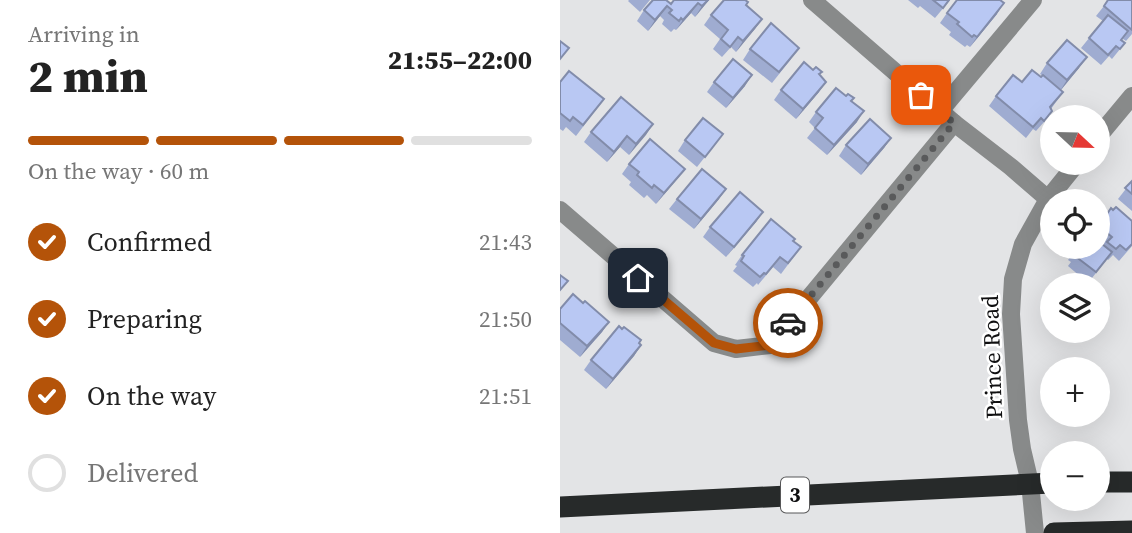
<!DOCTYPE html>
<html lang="en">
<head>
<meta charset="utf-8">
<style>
  :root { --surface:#fff; --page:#f6f6f6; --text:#222; --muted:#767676; --line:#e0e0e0; --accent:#b45309 }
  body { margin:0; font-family:"Source Serif 4",serif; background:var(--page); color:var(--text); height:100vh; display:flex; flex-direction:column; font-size:26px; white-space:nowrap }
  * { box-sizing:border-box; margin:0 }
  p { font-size:23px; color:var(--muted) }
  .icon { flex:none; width:38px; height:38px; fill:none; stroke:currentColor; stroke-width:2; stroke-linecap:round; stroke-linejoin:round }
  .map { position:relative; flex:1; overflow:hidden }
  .details { display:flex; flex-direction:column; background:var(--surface); width:560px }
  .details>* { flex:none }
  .needle { width:46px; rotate:112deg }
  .fabs { position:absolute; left:480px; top:105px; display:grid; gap:14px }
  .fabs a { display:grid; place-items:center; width:70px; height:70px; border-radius:50%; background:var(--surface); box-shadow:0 7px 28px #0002; font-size:35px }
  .pin { position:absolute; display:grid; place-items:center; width:60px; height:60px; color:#fff; margin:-30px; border-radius:14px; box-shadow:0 4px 10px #0006 }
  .courier { position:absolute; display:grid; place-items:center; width:70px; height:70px; margin:-35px; border:5px solid #b45309; border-radius:50%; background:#fff; color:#222; box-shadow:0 2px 9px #0007 }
  .head em { font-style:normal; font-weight:800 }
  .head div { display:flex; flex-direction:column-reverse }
  .head { display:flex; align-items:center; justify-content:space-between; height:119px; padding:0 28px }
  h1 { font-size:46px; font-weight:800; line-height:52px }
  .bar { display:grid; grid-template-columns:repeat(4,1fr); gap:10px 7px; align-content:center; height:84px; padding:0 28px }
  .bar i { height:9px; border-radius:5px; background:var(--line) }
  .bar .selected { background:var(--accent) }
  .bar p { grid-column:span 4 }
  ol { padding:0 28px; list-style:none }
  li { display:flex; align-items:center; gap:21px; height:77px }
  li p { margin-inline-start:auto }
  li .icon { padding:7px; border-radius:50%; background:var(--accent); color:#fff; stroke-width:4 }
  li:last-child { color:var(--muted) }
  li i { width:38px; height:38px; border:4px solid var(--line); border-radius:50% }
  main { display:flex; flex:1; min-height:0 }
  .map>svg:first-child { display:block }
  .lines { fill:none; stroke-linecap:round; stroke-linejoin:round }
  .minor { stroke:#888a8a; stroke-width:18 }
  .highway { stroke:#272a2a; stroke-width:21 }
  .wall { fill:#9facd1 }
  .shaded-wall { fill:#828caa }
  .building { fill:#b9c8f3; stroke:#828caa; stroke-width:2 }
  .done { stroke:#595a5b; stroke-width:7; stroke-dasharray:0 12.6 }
  .route { stroke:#b45309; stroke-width:9 }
  .labels { text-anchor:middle; stroke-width:5; stroke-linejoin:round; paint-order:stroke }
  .shield { fill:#fff; stroke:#575758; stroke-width:2 }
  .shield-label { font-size:21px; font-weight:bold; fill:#0f0f10 }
  .street-label { font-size:23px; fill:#0f0f10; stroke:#fff }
</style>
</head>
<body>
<main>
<section class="details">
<div class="head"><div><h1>2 min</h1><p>Arriving in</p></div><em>21:55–22:00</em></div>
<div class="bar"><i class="selected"></i><i class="selected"></i><i class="selected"></i><i></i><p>On the way · 60 m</p></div>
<ol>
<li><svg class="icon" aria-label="check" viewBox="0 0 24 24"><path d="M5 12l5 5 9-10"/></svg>Confirmed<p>21:43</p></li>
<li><svg class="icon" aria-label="check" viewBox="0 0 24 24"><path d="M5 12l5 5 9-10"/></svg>Preparing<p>21:50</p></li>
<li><svg class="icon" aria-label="check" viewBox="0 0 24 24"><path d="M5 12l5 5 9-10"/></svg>On the way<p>21:51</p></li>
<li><i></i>Delivered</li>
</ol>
</section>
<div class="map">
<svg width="572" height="533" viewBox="0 0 572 533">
  <rect width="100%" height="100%" fill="#e3e4e6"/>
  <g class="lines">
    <g class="minor">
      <path d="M252 0 394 123 451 167 488 199"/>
      <path d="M380 111 473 0"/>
      <path d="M537 138 572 96"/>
      <path d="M0 210 154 343 176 349 210 345 394 123"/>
      <path d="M475 533 470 483 462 449 458 420 451 314 453 279 463 244 488 199 517 163"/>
    </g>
    <g class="highway">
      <path d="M537 482H572"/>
      <path d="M0 507 492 483"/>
      <path d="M494 533 572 531"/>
    </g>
  </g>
  <g class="wall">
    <path d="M69 0H90L80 12 68 1Z"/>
    <path d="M114 0H149L135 17 131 13 116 30 114 29 111 32 102 24 104 20 100 16 88 31 77 21 84 10 111 4Z"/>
    <path d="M348 0H390L375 18 360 6 358 8Z"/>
    <path d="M572 0V34L566 41 563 39 562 40 565 43 552 59 549 56 541 65 521 48 543 21 536 16 544 6Z"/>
    <path d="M186 5 202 19 176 52 171 47 162 57 153 49 160 39 144 25 151 15Z"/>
    <path d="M387 13 437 14 410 47 407 45 405 47 389 35 391 32 380 23Z"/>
    <path d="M190 49 231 59 212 83 183 60Z"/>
    <path d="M487 63 519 68 501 90 503 92 491 109 484 122 476 131 473 129 466 138 429 106 436 96 462 82 481 77 483 76 480 74Z"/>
    <path d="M0 82 44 99 16 136 6 127 3 131 0 129Z"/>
    <path d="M154 82 185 86 166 108 147 92Z"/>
    <path d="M221 90 259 92 236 119 214 100Z"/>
    <path d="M292 101 297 122 267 155 247 138 255 128 249 122 256 112Z"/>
    <path d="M93 124 69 155 60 147 47 162 24 142 31 132Z"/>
    <path d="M163 134 137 167 118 151 125 140Z"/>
    <path d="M331 138 324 148 301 175 279 156 286 145Z"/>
    <path d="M69 164 125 169 96 204 87 195 84 198 69 185 71 182 62 174Z"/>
    <path d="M572 181V211L558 199Z"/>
    <path d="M117 199H159L134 229 109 209Z"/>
    <path d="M551 208 572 221V246L559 261 553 255 548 260 547 259 528 283 508 266 511 262 508 260 517 247H537V228Z"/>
    <path d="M203 212 196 222 166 257 143 237 150 227Z"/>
    <path d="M233 241 241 247 221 274 213 267 198 285 197 283 193 287 173 271 177 266 175 265 182 255Z"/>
    <path d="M23 303 49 322 42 332 20 357 0 340V309Z"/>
    <path d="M79 343 81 345 74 356 46 389 24 370 31 360Z"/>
  </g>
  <g class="shaded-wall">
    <path d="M148 0H149L135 17 142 6Z"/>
    <path d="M138 3 131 13 116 30 123 20Z"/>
    <path d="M444 3 437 14 410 47 417 37Z"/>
    <path d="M107 6 100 16 88 31 95 20Z"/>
    <path d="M202 19 195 29 176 52 183 41Z"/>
    <path d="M527 57 519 68 500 91 507 80Z"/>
    <path d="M192 75 185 86 166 108 173 98Z"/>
    <path d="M266 82 259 92 236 119 243 109Z"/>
    <path d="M304 111 297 122 267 155 274 145Z"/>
    <path d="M93 124 86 135 69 155 76 144Z"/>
    <path d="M67 136 60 147 47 162 54 152Z"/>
    <path d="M331 138 324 148 301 175 308 164Z"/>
    <path d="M125 169 117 179 96 204 104 193Z"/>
    <path d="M166 189 159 199 134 229 141 219Z"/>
    <path d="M203 212 196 222 166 257 174 247Z"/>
    <path d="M49 322 42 332 20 357 27 346Z"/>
    <path d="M81 345 74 356 46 389 53 379Z"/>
  </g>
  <g class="building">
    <path d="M93 0H106L111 4 114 0H148L142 6 138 3 123 20 121 18 119 21 109 13 112 10 107 6 95 20 84 10Z"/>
    <path d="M164 0H185L188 2 186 5 202 19 183 41 178 37 170 47 161 39 168 30 151 15Z"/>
    <path d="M373 0H389L383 8Z"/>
    <path d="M397 0H440L444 3 417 37 414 35 412 37 397 24 399 22 387 13Z"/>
    <path d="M548 0H572V30L544 6Z"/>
    <path d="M548 15 568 31 561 40 565 43 560 49 556 46 548 55 529 38Z"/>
    <path d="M211 23 239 48 219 72 190 49Z"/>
    <path d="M507 40 527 57 507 80 487 63Z"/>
    <path d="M0 41 9 48 0 59Z"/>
    <path d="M173 59 192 75 173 98 154 82Z"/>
    <path d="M244 62 253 70 256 67 262 72 259 74 266 82 243 109 221 90Z"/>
    <path d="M472 70 481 77 483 75 503 92 490 107 492 111 484 121 481 118 473 127 436 96 453 75 462 82Z"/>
    <path d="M9 71 44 99 23 125 13 117 10 121 0 113V82Z"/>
    <path d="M276 88 286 96 288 94 294 98 291 101 304 111 274 145 255 128 263 118 256 112Z"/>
    <path d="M61 97 93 124 76 144 67 136 54 152 31 132Z"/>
    <path d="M143 118 163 134 145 157 125 140Z"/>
    <path d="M310 119 331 138 308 164 286 145Z"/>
    <path d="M90 139 125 169 104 193 94 185 92 188 77 175 79 172 69 164Z"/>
    <path d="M142 169 166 189 141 219 117 199Z"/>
    <path d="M572 181V194L565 188Z"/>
    <path d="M180 192 203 212 174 247 150 227Z"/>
    <path d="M556 207 572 221V244L566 250 560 245 556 249 547 242 552 237 539 226 551 208 553 210Z"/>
    <path d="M211 219 235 239 233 241 241 247 228 263 220 257 206 274 204 273 200 277 181 261 184 256 182 255Z"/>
    <path d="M537 240 552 252 536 272 515 256 519 252 515 249 517 247H537Z"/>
    <path d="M0 275 8 281 0 290Z"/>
    <path d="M13 294 23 303 25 301 49 322 27 346 0 323V309Z"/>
    <path d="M59 326 62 329 64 327 81 340 79 343 81 345 53 379 31 360Z"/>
  </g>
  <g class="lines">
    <path class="done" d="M228 323 394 123 361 95"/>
    <path class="route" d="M78 278 154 343 176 349 210 345 228 323"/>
  </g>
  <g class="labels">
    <rect class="shield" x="221" y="477.5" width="28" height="35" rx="5"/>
    <g class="shield-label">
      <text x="235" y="502">3</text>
    </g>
    <g class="street-label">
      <text transform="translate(432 357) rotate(-92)" y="8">Prince Road</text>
    </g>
  </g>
</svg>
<div class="fabs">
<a><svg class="needle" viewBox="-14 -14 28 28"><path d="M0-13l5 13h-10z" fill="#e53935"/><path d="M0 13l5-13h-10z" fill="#767676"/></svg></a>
<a><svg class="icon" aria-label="locate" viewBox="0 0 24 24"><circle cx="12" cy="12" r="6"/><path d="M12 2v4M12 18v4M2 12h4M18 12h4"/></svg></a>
<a><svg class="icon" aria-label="layers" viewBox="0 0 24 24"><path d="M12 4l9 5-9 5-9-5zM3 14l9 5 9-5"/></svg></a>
<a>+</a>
<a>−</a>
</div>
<div class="pin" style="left:361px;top:95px;background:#ea580c"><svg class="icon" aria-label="bag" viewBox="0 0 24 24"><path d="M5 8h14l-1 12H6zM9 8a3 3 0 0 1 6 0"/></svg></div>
<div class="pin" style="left:78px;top:278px;background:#1f2937"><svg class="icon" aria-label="home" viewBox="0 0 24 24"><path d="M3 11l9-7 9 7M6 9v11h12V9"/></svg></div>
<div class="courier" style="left:228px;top:323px"><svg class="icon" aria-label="car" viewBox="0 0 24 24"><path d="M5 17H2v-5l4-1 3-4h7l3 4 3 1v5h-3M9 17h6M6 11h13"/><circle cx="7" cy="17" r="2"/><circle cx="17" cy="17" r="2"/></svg></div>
</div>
</main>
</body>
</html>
